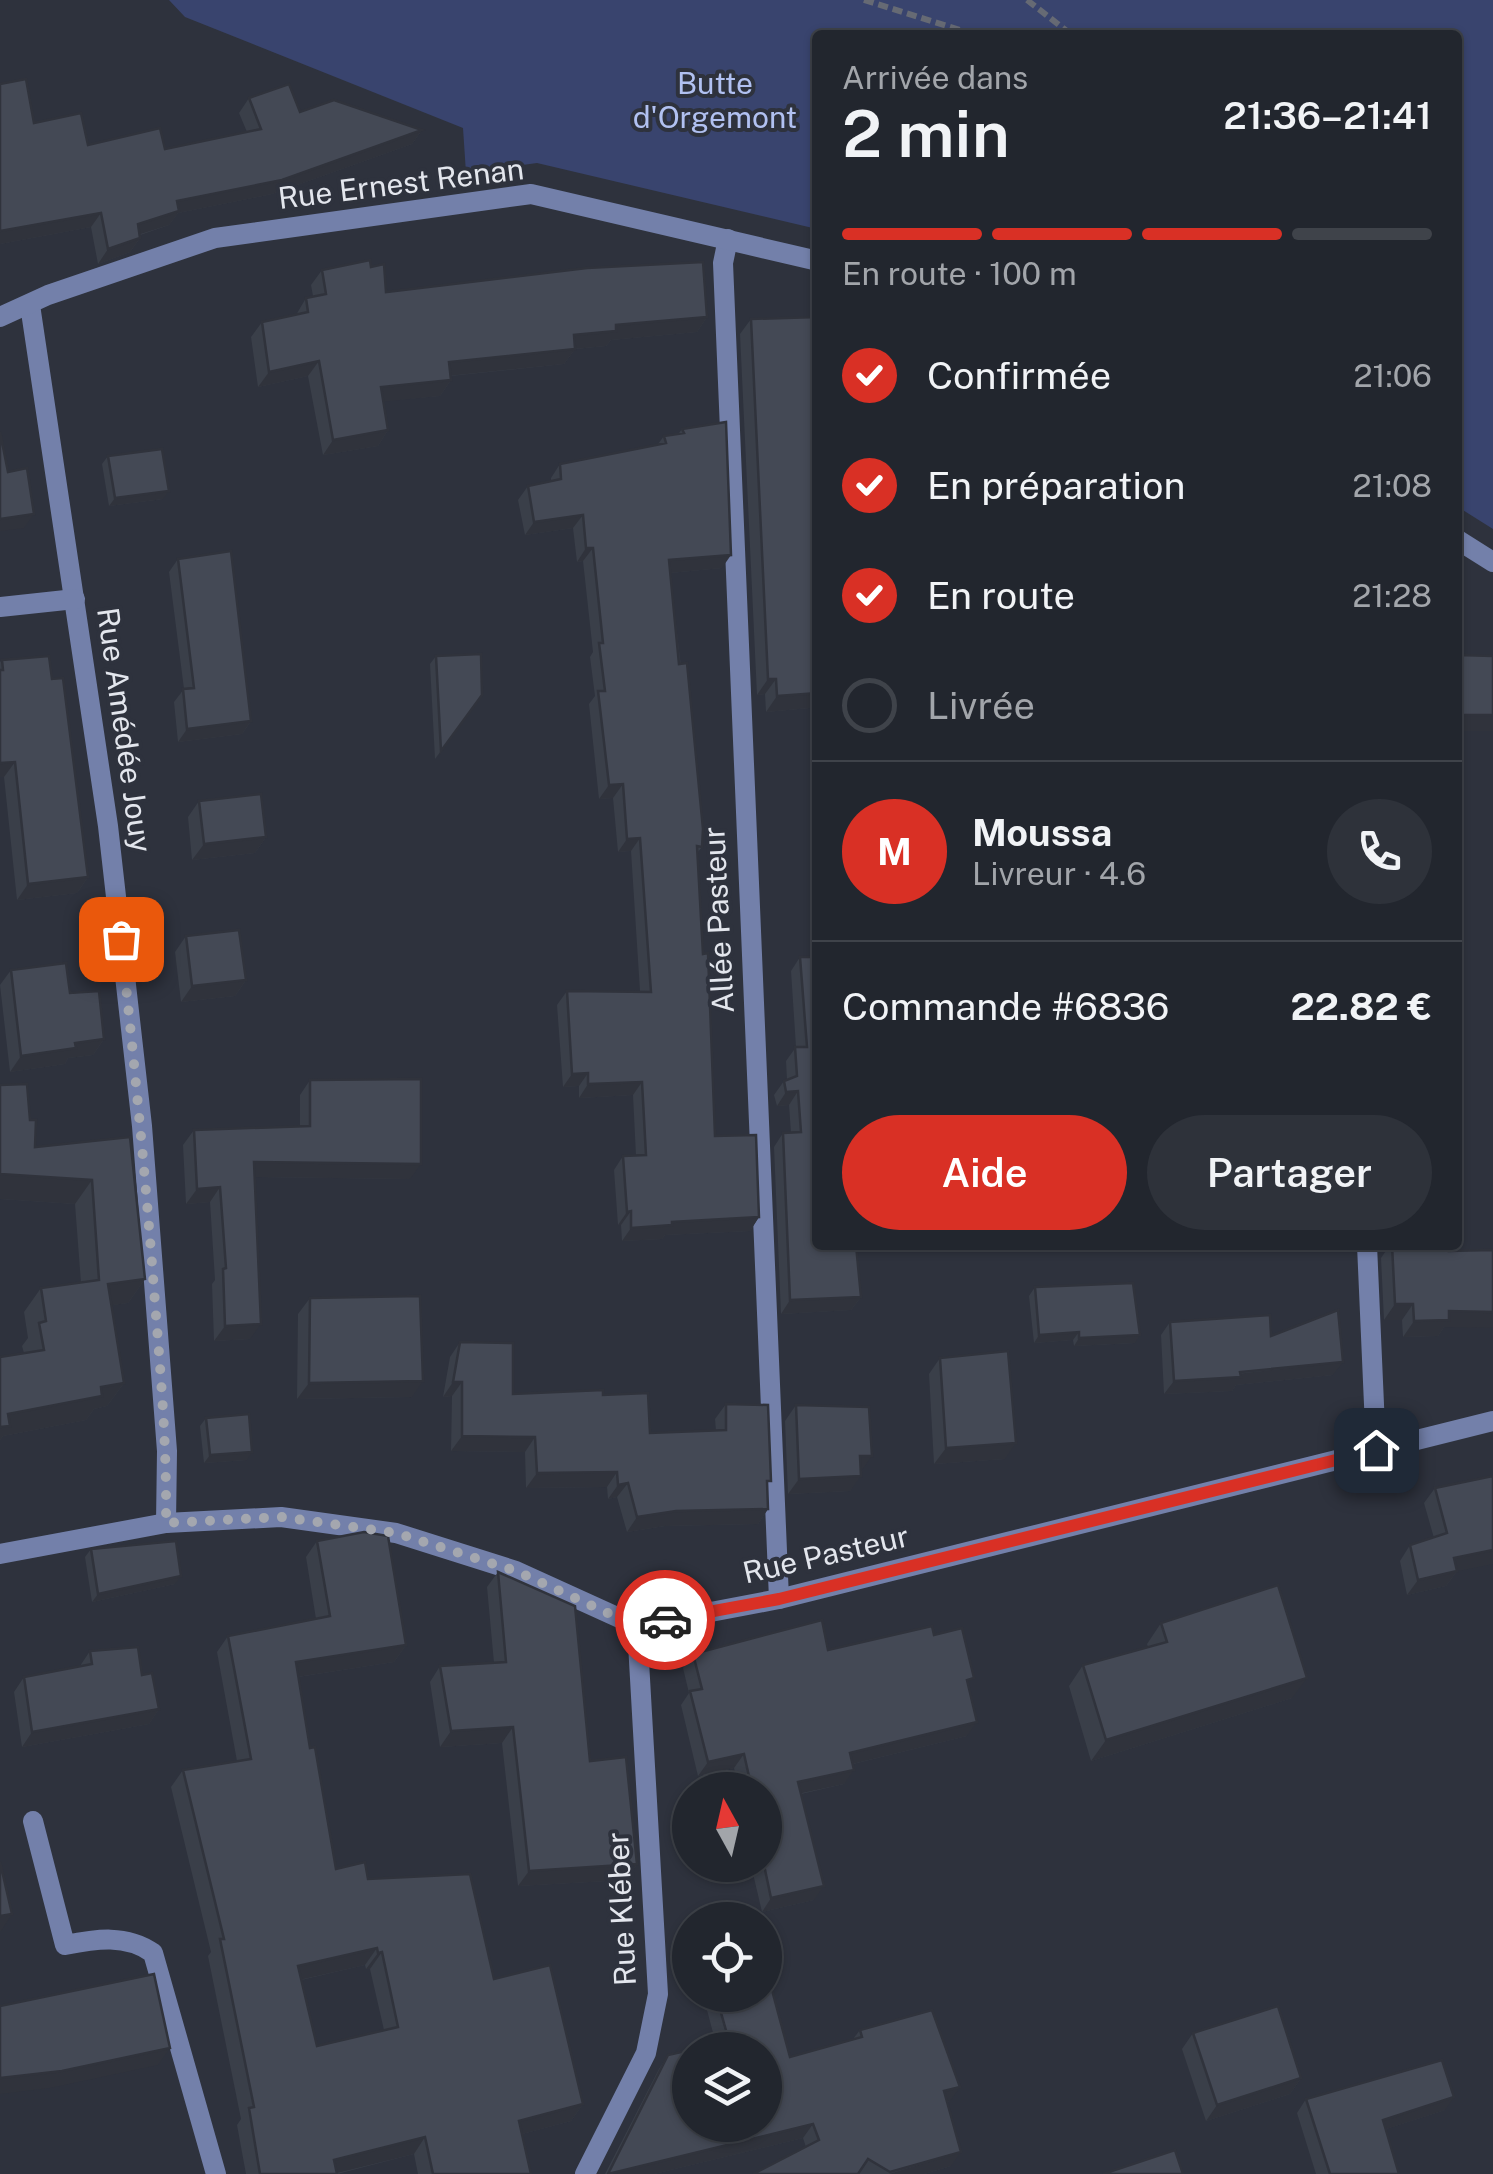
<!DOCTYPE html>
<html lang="fr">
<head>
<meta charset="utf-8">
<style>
  :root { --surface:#22262e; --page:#2e323a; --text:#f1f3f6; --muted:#a2a5aa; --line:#3f434a; --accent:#d93025 }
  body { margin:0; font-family:"Public Sans",sans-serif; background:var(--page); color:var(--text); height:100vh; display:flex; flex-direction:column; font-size:38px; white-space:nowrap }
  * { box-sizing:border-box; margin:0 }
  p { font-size:32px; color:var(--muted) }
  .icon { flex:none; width:55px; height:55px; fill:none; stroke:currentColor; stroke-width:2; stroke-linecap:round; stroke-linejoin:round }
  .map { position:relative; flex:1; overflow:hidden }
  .drawer { position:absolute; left:812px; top:30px; width:650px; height:1220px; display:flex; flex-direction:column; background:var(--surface); border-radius:10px; box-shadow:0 2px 8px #0004,0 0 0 2px var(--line) }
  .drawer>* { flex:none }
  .needle { width:65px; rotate:352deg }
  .tools { position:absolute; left:672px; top:1772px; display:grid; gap:20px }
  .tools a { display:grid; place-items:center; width:110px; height:110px; border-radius:50%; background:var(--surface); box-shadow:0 2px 8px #0004,0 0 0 2px var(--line); font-size:50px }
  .pin { position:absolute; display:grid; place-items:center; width:85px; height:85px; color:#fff; margin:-42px; border-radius:20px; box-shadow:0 5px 15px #0006 }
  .courier { position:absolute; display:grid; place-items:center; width:100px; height:100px; margin:-50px; border:8px solid #d93025; border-radius:50%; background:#fff; color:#222; box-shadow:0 2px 12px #0007 }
  .headline em { font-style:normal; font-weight:600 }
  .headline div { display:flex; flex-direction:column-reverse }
  .headline { display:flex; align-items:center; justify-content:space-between; height:170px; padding:0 30px }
  h1 { font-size:65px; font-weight:600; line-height:75px }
  .bar { display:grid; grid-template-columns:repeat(4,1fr); gap:15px 10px; align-content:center; height:120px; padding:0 30px }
  .bar i { height:12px; border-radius:8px; background:var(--line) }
  .bar .active { background:var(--accent) }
  .bar p { grid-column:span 4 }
  .line { display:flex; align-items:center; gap:25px; padding:0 30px; border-top:2px solid var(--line) }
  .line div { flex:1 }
  .round { display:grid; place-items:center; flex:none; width:105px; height:105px; border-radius:52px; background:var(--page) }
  ol { padding:0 30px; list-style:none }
  li { display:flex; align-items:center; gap:30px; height:110px }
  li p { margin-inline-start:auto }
  li .icon { padding:10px; border-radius:50%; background:var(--accent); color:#fff; stroke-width:4 }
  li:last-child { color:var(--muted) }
  li i { width:55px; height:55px; border:5px solid var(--line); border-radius:50% }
  .action { display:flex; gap:20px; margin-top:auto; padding:20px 30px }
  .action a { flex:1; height:115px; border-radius:60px; background:var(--accent); color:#fff; font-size:40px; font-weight:600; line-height:115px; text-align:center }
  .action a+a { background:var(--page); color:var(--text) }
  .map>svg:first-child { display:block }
  .green { fill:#39446e }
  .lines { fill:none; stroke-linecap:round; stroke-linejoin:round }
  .path { stroke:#666a74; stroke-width:6; stroke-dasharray:10 5; stroke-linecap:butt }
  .lane { stroke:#7380aa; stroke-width:20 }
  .street { stroke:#7380aa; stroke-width:20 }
  .wall { fill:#3a3f49; fill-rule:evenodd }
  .shaded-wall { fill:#30333c }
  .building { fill:#444955; stroke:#30333c; stroke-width:2.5; fill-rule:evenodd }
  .done { stroke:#a4a7af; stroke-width:10; stroke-dasharray:0 18 }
  .route { stroke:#d93025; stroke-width:12 }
  .labels { text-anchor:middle; stroke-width:8; stroke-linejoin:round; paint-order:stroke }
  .park-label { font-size:30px; fill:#b1c1f1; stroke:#2e323d }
  .street-label { font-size:30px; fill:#e3e6ed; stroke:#2e323d }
</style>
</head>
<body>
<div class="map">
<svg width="1493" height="2174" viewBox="0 0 1493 2174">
  <rect width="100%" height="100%" fill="#2e323d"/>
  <path class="green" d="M169 0H1493V529L1458 507V35H818L817 229 537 163 466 173 463 128 185 17Z"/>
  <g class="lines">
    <g class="path">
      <path d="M864 0 976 35"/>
      <path d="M1027 0 1072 35"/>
    </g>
    <g class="lane">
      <path d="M728 239 723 263 779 1599"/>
      <path d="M30 305 108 826 142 1126 167 1451 166 1523"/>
      <path d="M0 607 75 599"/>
      <path d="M1367 1245 1376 1450"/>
      <path d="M33 1821 65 1945C96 1939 126 1934 153 1953L216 2174"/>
    </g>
    <g class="street">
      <path d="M0 317 48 295 215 238 531 194 818 261"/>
      <path d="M1458 540 1493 562"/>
      <path d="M0 1554 166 1523 281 1517 396 1533 516 1571 637 1626 779 1599 1493 1421"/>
      <path d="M585 2174 646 2053 658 1994 637 1626"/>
    </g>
  </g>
  <g class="wall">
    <path d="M0 84 34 123 88 145 165 149 247 132 239 113 249 98 300 112 422 130 412 144 272 194 178 213 169 225 140 235V238L130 252 98 264 91 227 0 244Z"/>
    <path d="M371 267 386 292 707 317 697 332 611 340 606 346 575 349 564 364 450 376 451 380 440 396 383 401 388 430 378 446 323 455 308 376 258 387 251 337 262 322 296 315 306 298 313 296 311 285 322 270Z"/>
    <path d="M751 319 810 708 766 712 765 694 757 695 740 334Z"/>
    <path d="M682 429 722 568 670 573 702 847 697 853 715 1136 759 1217 750 1231 665 1235 662 1239 622 1241 621 1225H618L614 1170 623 1156H636L633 1095 579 1098V1086L563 1087 557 1005 567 991H640L631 851 618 852 613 798 599 799 589 704 595 696 590 657 593 652 583 561 577 562 573 528 525 535 518 500 528 486 551 482V478L560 464 658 444 664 436 679 433Z"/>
    <path d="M108 456 163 499 109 506 102 464Z"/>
    <path d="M178 559 251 721 242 734 178 742 174 702 184 689 169 572Z"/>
    <path d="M436 656 482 695 435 759 430 664Z"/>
    <path d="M2 660 52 679 88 877 77 893 17 900 4 777H0V662Z"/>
    <path d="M199 801 266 837 255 853 192 860 188 817Z"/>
    <path d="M186 936 246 980 235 996 181 1002 175 952Z"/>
    <path d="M800 957 861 1297 851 1310 781 1314 774 1147 783 1133H791L789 1105 777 1106 774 1095 784 1081 787 1080 786 1061 796 1047 791 971Z"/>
    <path d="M11 970 70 993 104 1039 93 1055 68 1058 65 1064 10 1072 0 985Z"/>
    <path d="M310 1080 410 1179 255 1177 250 1339 214 1341 212 1284 215 1280 210 1202 186 1204 183 1145 194 1130 300 1127V1095Z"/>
    <path d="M0 1085 30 1120 35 1147 130 1137 145 1279 128 1303 111 1305 124 1383 107 1406 94 1409 86 1420 3 1436 0 1440V1357L24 1353 22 1346 28 1338 24 1312 41 1288 81 1283 75 1204 0 1199Z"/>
    <path d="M1390 1245H1449L1444 1327 1438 1336 1403 1337 1402 1320H1384L1381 1258Z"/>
    <path d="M1035 1287 1135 1343 1074 1346 1073 1340 1034 1343 1029 1296Z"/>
    <path d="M310 1298 412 1397 297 1399 298 1314Z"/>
    <path d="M1170 1322 1271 1336 1333 1375 1236 1385 1232 1391 1164 1394 1161 1335Z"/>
    <path d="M460 1342 513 1394 603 1395 650 1433 716 1431 715 1419 726 1404 767 1487 768 1509 758 1524 665 1526 627 1532 617 1497 608 1499 607 1487 526 1488 525 1452 451 1451 452 1396 443 1397 450 1357Z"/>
    <path d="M940 1358 1005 1459 934 1464 929 1374Z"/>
    <path d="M796 1405 861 1471 850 1491 788 1494 785 1421Z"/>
    <path d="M206 1418 247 1460 204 1463 200 1426Z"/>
    <path d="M1435 1488 1457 1571 1446 1586 1407 1595 1400 1561 1410 1545 1434 1538 1424 1503Z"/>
    <path d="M317 1541 406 1645 394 1662 298 1677 310 1748 336 1869 368 1879 494 1979 583 2104 571 2121 522 2134 531 2174H418L414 2154 337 2174H246L237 2125 241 2119 208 1956 211 1952 171 1787 183 1770 237 1761 217 1652 228 1636 316 1619 306 1557ZM365 1965 366 1969H370L384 2030 317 2046 301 1980Z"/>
    <path d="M91 1549 175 1584 92 1602 85 1557Z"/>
    <path d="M498 1572 590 1761 637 1864 626 1880 518 1886 502 1743 440 1747 430 1682 440 1666 494 1663 487 1587Z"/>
    <path d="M1161 1623 1292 1698 1091 1761 1069 1686 1083 1665 1148 1647 1147 1644Z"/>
    <path d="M934 1635 968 1686 967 1736 853 1764 844 1784 801 1794 814 1900 762 1912 751 1865H765V1790H739L734 1768 698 1776 681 1705 689 1693 683 1668 693 1654 828 1650Z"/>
    <path d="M90 1651 142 1675 159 1709 149 1724 22 1747 14 1692 24 1677 80 1666Z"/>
    <path d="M703 1995H765L790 2057 853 2039 860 2030 950 2101 947 2102 951 2166 924 2174H860L806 2147 803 2138 654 2174H605L659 2069 668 2055 716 2044Z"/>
    <path d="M1193 2033 1301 2078 1290 2094 1206 2121 1182 2049Z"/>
    <path d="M1306 2099 1445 2110 1386 2129 1399 2174H1316L1297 2113Z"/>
  </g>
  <g class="shaded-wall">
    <path d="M422 130 412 144 272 194 178 213 169 225 128 238 138 224 177 201Z"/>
    <path d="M101 213 91 227 0 244V231Z"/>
    <path d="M140 238 130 252 98 264 108 249Z"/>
    <path d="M707 317 697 332 611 340 606 346 563 350 574 335 616 325Z"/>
    <path d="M575 349 564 364 438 377 449 362Z"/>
    <path d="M319 361 308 376 258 387 269 372Z"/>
    <path d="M451 380 440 396 370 403 381 387Z"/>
    <path d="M388 430 378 446 323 455 333 440Z"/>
    <path d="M169 491 163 499 109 506 115 498Z"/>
    <path d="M34 514 24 528 0 531V519Z"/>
    <path d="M583 515 573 528 525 535 534 522Z"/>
    <path d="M586 548H593L583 561 577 562Z"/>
    <path d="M731 555 722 568 659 574 669 560Z"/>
    <path d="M768 679H776L765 694 757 695Z"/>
    <path d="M818 693V697L810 708 766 712 777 696Z"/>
    <rect x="1458" y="715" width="35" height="16"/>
    <path d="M251 721 242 734 178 742 187 729Z"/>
    <path d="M15 762 4 777H0V763Z"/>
    <path d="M623 784 613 798 599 799 609 785Z"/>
    <path d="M266 837 255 853 192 860 204 844Z"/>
    <path d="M640 838 631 851 618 852 627 839Z"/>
    <path d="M88 877 77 893 17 900 28 884Z"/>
    <path d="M246 980 235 996 181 1002 192 986Z"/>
    <path d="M104 1039 93 1055 68 1058 65 1064 10 1072 21 1056 75 1043Z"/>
    <path d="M588 1073 579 1086 563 1087 572 1074Z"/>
    <path d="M642 1082 633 1095 579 1098 588 1084Z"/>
    <path d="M798 1091 789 1105 777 1106 786 1092Z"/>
    <path d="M254 1162 421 1164 410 1179 244 1177Z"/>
    <path d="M0 1174 92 1180 75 1204 0 1199Z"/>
    <path d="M220 1187 210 1202 186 1204 197 1189Z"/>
    <path d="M631 1211 621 1225H618L627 1212Z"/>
    <path d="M759 1217 750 1231 665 1235 662 1239 622 1241 631 1228 672 1222Z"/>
    <path d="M145 1279 128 1303 91 1308 108 1284Z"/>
    <path d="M861 1297 851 1310 781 1314 790 1300Z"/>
    <path d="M1395 1304H1413L1402 1320H1384Z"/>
    <path d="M1449 1311 1493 1312V1328L1444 1327 1438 1336 1403 1337 1414 1321Z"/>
    <path d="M261 1324 250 1339 214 1341 225 1326Z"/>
    <path d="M1079 1332 1073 1340 1034 1343 1039 1335Z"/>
    <path d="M1140 1335 1135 1343 1074 1346 1079 1338Z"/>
    <path d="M1343 1362 1333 1375 1236 1385 1232 1391 1164 1394 1174 1381Z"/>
    <path d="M423 1381 412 1397 297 1399 309 1383Z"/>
    <path d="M453 1382H462L452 1396 443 1397Z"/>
    <path d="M124 1383 107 1406 94 1409 86 1420 3 1436 0 1440V1426L8 1414 101 1387Z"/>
    <path d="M462 1436 535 1437 525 1452 451 1451Z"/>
    <path d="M1016 1443 1005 1459 934 1464 946 1448Z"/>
    <path d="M252 1452 247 1460 204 1463 210 1455Z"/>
    <path d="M860 1456H872L861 1471Z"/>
    <path d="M617 1472 607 1487 526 1488 537 1473Z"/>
    <path d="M861 1476 850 1491 788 1494 799 1479Z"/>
    <path d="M628 1483 617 1497 608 1499 618 1485Z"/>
    <path d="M768 1509 758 1524 665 1526 627 1532 637 1517 676 1511Z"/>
    <path d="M1493 1550V1564L1443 1574 1454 1558Z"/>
    <path d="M1457 1571 1446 1586 1407 1595 1418 1580Z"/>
    <path d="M181 1576 175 1584 92 1602 98 1594Z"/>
    <path d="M406 1645 394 1662 284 1679 296 1662Z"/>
    <path d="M1307 1678 1292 1698 1091 1761 1106 1740Z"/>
    <path d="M159 1709 149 1724 22 1747 32 1732Z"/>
    <path d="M977 1722 967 1736 840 1767 850 1753Z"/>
    <path d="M513 1727 502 1743 440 1747 451 1731Z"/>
    <path d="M744 1754 734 1768 698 1776 708 1762Z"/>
    <path d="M854 1770 844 1784 788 1796 798 1782Z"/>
    <path d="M637 1864 626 1880 518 1886 529 1871Z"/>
    <path d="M824 1886 814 1900 762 1912 771 1898Z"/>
    <path d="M12 1914 1 1931H0V1916Z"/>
    <path d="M377 1948 365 1965 286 1983 298 1966Z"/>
    <path d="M382 1952 370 1969H366L378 1953Z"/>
    <path d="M170 2048 158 2065 50 2088 0 2094V2078Z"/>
    <path d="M1301 2078 1290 2094 1206 2121 1217 2105Z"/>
    <path d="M960 2087 950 2101 934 2105 944 2091Z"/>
    <path d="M1454 2097 1445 2110 1374 2133 1383 2120Z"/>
    <path d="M583 2104 571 2121 507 2138 519 2121Z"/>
    <path d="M813 2124 803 2138 654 2174H608Z"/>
    <path d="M425 2137 414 2154 333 2174 334 2160Z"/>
    <path d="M961 2152 951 2166 924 2174H889Z"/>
  </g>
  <g class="building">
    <path d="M26 79 34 123 81 113 88 145 160 128 165 149 261 129 249 98 289 84 300 112 334 100 422 130 282 180 177 201 179 211 138 224 140 238 108 249 101 213 0 231V84Z"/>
    <path d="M370 260 371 267 384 264 386 292 587 268 703 262 707 317 616 325V331L574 335 575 349 449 362 451 380 381 387 388 430 333 440 319 361 269 372 262 322 308 312 306 298 326 294 322 270Z"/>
    <path d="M818 317V693L777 696 776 679H768L751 319Z"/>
    <path d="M726 422 731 555 669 560 679 664 687 663 703 829 702 847 697 846 703 954 708 953 715 1136 756 1135 759 1217 672 1222V1225L631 1228V1211L627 1212 623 1156 646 1155 642 1082 588 1084V1073L572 1074 567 991 651 992 640 838 627 839 623 784 609 785 598 691H605L599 643H603L593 548H586L583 515 534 522 528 486 561 479 560 464 666 443 664 436 684 433 682 429Z"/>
    <path d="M0 432 8 472 27 468 34 514 0 519Z"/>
    <path d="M162 449 169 491 115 498 108 456Z"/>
    <path d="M231 551 251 721 187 729 183 689 194 688 178 559Z"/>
    <path d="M481 654 482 695 441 751 436 656Z"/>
    <path d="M1458 655 1493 656V715H1458Z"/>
    <path d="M49 656 52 679 63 678 88 877 28 884 15 762 0 763V670H3L2 660Z"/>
    <path d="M261 794 266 837 204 844 199 801Z"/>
    <path d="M239 930 246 980 192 986 186 936Z"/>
    <path d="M800 957H818V1245H856L861 1297 790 1300 783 1133 801 1132 798 1091 786 1092 784 1081 797 1076 795 1047H807Z"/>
    <path d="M66 963 70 993 99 991 104 1039 75 1043 76 1048 21 1056 11 970Z"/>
    <path d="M421 1079V1164L254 1162 261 1324 225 1326 223 1269 226 1268 220 1187 197 1189 194 1130 310 1126V1080Z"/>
    <path d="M27 1084 30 1120H36L35 1147 130 1137 145 1279 108 1284 124 1383 101 1387 102 1396 8 1414 10 1426 0 1427V1357L44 1350 39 1323 46 1321 41 1288 99 1280 92 1180 0 1174V1085Z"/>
    <path d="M1392 1245H1449V1251L1493 1250V1312L1449 1311V1320L1414 1321 1413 1304H1395Z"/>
    <path d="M1133 1283 1140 1335 1079 1338V1332L1039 1335 1035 1287Z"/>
    <path d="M420 1296 423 1381 309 1383 310 1298Z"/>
    <path d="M1338 1310 1343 1362 1240 1372 1241 1377 1174 1381 1170 1322 1270 1315 1271 1336Z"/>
    <path d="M460 1342 513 1343V1394L603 1390V1395L648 1393 650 1433 726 1430V1404L768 1405 771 1481H767L768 1509 676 1511 637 1517 628 1483 618 1485 617 1472 537 1473 535 1437 462 1436V1382H453Z"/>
    <path d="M1008 1351 1016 1443 946 1448 940 1358Z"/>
    <path d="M796 1405 869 1407 872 1456H860L861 1476 799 1479Z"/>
    <path d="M249 1414 252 1452 210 1455 206 1418Z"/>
    <path d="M1493 1476V1550L1454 1558 1457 1571 1418 1580 1410 1545 1447 1533 1435 1488Z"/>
    <path d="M364 1532 388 1536 406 1645 296 1662 310 1748 315 1747 336 1869 365 1862 368 1879 470 1874 494 1979 550 1965 583 2104 519 2121 531 2174H433L425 2137 334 2160 337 2174H260L249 2108 254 2107 220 1939H224L183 1770 251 1759 228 1636 330 1616 317 1541ZM377 1948 378 1953 382 1952 398 2027 317 2046 298 1966Z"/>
    <path d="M176 1541 181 1576 98 1594 91 1549Z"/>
    <path d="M498 1572 575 1606 590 1761 626 1757 637 1864 529 1871 513 1727 451 1731 440 1666 506 1662Z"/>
    <path d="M1278 1585 1307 1678 1106 1740 1083 1665 1167 1642 1161 1623Z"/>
    <path d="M822 1620 828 1650 932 1626 934 1635 962 1628 974 1678 967 1680 977 1722 850 1753 854 1770 798 1782 824 1886 771 1898 764 1865H765V1790H752L744 1754 708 1762 690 1691 702 1689 693 1654Z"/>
    <path d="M138 1647 142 1675 152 1673 159 1709 32 1732 24 1677 92 1664 90 1651Z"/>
    <path d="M0 1862 12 1914 0 1916Z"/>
    <path d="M765 1964 790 2057 862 2037 860 2030 932 2010 960 2087 944 2091 961 2152 890 2172 868 2159 858 2174H753L819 2140 813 2124 608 2174 668 2055 729 2041 716 1995H765ZM690 2050H765V2125H690Z"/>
    <path d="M154 1974 170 2048 62 2071 0 2078V2006Z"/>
    <path d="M1278 2006 1301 2078 1217 2105 1193 2033Z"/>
    <path d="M1442 2060 1454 2097 1383 2120 1399 2174H1330L1306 2099Z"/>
    <path d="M1175 2150 1183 2174H1103Z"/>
  </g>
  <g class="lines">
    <path class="done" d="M121 939C134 1060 146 1181 155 1303 161 1377 167 1449 166 1523L281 1517 396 1533 516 1571 636 1626 665 1620"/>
    <path class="route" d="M665 1620 779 1599 1376 1450"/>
  </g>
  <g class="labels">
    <g class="park-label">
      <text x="715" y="94">Butte<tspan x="715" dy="34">d'Orgemont</tspan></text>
    </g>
    <g class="street-label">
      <text transform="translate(401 184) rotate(-7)" y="10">Rue Ernest Renan</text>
      <text transform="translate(124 730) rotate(82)" y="10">Rue Amédée Jouy</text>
      <text transform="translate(719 920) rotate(-93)" y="10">Allée Pasteur</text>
      <text transform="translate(826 1555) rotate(-13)" y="10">Rue Pasteur</text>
      <text transform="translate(622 1909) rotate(-93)" y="10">Rue Kléber</text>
    </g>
  </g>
</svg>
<div class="tools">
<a><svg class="needle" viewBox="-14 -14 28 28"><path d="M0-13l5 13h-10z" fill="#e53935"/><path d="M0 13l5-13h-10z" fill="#a2a5aa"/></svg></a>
<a><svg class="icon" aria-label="locate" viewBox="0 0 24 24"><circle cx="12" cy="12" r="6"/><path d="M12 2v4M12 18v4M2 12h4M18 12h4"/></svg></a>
<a><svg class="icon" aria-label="layers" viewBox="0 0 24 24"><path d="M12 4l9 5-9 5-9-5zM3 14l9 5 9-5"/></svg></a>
</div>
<div class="pin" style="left:121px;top:939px;background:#ea580c"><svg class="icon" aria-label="bag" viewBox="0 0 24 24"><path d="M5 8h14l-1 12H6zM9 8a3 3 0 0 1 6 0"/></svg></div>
<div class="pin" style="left:1376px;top:1450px;background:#1f2937"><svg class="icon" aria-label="home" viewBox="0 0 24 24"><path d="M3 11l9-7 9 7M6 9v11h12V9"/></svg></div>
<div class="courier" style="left:665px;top:1620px"><svg class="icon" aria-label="car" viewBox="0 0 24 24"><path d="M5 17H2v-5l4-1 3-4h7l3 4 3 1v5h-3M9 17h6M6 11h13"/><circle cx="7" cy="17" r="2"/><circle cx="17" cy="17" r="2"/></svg></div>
<section class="drawer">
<div class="headline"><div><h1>2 min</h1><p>Arrivée dans</p></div><em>21:36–21:41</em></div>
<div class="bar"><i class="active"></i><i class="active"></i><i class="active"></i><i></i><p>En route · 100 m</p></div>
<ol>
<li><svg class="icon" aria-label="check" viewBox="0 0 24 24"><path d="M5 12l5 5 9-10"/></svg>Confirmée<p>21:06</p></li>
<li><svg class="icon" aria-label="check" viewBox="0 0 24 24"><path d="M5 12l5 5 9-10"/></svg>En préparation<p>21:08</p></li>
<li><svg class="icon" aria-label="check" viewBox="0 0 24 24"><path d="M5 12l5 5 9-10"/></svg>En route<p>21:28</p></li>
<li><i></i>Livrée</li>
</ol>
<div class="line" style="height:180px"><b class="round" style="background:var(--accent);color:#fff">M</b><div><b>Moussa</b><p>Livreur · 4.6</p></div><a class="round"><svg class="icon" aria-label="phone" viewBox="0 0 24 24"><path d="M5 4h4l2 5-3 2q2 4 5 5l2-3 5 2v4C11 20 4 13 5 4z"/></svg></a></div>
<div class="line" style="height:130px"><div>Commande #6836</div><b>22.82 €</b></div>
<div class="action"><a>Aide</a><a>Partager</a></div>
</section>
</div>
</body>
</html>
